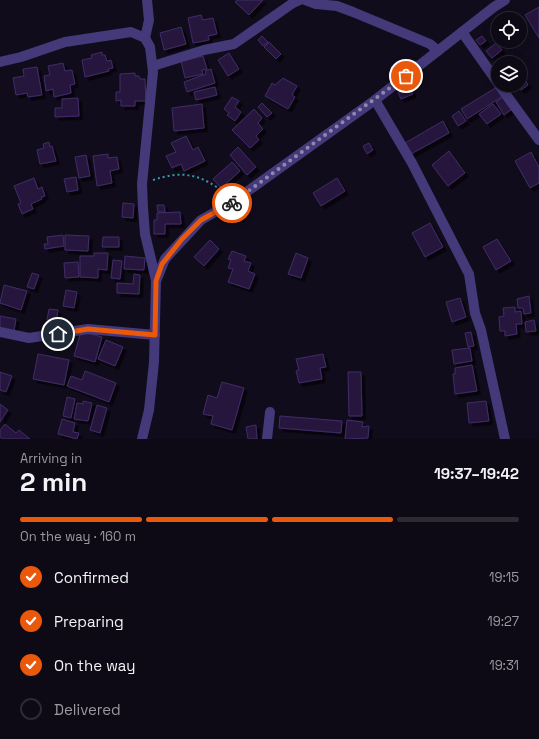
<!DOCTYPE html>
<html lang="en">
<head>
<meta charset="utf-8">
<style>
  :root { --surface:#0d0915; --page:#16121e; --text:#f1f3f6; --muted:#9a9aa0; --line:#2d2a34; --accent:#ea580c }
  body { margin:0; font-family:"Space Grotesk",sans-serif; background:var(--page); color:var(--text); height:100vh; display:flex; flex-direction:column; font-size:15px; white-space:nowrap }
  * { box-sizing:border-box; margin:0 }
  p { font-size:13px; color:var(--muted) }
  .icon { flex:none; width:22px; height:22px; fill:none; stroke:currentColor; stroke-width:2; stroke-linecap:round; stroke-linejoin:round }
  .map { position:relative; height:439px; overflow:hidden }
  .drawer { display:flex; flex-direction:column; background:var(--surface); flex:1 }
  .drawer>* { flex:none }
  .fabs { position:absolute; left:491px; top:12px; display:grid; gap:8px }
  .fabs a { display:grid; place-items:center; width:36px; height:36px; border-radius:50%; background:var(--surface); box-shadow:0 2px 10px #0003,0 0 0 1px var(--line); font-size:20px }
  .pin { position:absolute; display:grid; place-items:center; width:34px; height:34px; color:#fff; margin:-17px; border:2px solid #fff; border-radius:50%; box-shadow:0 1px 4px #0007 }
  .courier { position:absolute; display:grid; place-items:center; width:40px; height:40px; margin:-20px; border:3px solid #ea580c; border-radius:50%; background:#fff; color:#222; box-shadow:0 1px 5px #0007 }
  .summary em { font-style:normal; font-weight:600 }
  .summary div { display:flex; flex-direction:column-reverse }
  .summary { display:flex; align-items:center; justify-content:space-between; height:68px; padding:0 20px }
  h1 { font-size:26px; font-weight:600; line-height:30px }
  .bar { display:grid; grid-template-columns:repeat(4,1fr); gap:6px 4px; align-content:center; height:48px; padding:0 20px }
  .bar i { height:5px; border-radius:3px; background:var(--line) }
  .bar .selected { background:var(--accent) }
  .bar p { grid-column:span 4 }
  ol { padding:0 20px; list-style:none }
  li { display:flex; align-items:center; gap:12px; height:44px }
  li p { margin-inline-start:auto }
  li .icon { padding:4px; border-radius:50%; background:var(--accent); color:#fff; stroke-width:4 }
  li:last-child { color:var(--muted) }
  li i { width:22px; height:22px; border:2px solid var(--line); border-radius:50% }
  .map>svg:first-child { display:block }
  .building { fill:#25193c; stroke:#402c67; filter:url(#shadow) }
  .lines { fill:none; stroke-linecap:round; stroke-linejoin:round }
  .path { stroke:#329fa8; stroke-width:2; stroke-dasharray:2 3; stroke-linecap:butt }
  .minor { stroke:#443979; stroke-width:10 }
  .done { stroke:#9187ae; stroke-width:4; stroke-dasharray:0 7.2 }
  .route { stroke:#ea580c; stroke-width:5 }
</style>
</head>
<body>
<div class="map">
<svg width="539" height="439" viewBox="0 0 539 439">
  <defs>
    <filter id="shadow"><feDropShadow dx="3.5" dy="3.5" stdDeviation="0" flood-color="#0009"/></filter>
  </defs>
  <rect width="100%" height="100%" fill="#110c1c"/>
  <g class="building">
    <path d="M237 0H263L249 15 235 2Z"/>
    <path d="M539 7V38L525 15Z"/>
    <path d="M201 15 203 20 213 18 217 34 208 36 209 40 193 43 188 18Z"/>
    <path d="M181 27 186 44 164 50 160 33Z"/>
    <path d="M262 36 268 42 263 46 258 40Z"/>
    <path d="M482 36 486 41 480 45 476 40Z"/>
    <path d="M269 42 281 54 276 59 264 47Z"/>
    <path d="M496 43 502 50 492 58 486 51Z"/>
    <path d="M102 52V55H105L107 61 111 60 113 68 108 69 109 71 85 77 82 60 92 58 91 55Z"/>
    <path d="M229 53 239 69 228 76 218 60Z"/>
    <path d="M203 56 207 69 202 70 203 74 185 78 181 61Z"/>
    <path d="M63 63 65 71 72 70 75 84 70 85 71 93 54 97 53 89 46 91 44 76 50 75 48 66Z"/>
    <path d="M37 67 42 95 28 97 27 93 16 95 13 78 24 76 23 69Z"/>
    <path d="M211 69 215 83 187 92 184 82 206 74 205 71Z"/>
    <path d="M135 73V76H139L140 79H145L146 101H135V106H121V100L116 101V92H120V74Z"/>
    <path d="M283 78 297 86 292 95 295 97 288 109 265 96 272 83 275 85Z"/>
    <path d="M524 78 528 85 521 90 518 85H520V80Z"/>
    <path d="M215 87 217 95 196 100 194 92Z"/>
    <path d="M497 87 503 96 467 119 461 109Z"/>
    <path d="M410 88 413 94 401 99 398 93Z"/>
    <path d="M232 97 239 101 235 107 241 112 235 121 227 115 229 113 224 109Z"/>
    <path d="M503 97 512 109 504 115 496 102Z"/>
    <path d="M78 98 79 116 55 117V108H62V99Z"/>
    <path d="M262 103 272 113 267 117 258 107Z"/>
    <path d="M202 104 204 128 174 131 172 108Z"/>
    <path d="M493 104 501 114 487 124 479 114Z"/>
    <path d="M254 109 262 118 258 123 263 129 256 136 259 140 250 148 232 130Z"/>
    <path d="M459 111 466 121 458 126 452 116Z"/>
    <path d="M443 121 449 133 411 154 405 143Z"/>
    <path d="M186 136 193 150 198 147 205 161 184 171 181 164 172 168 166 156 176 152 171 143Z"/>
    <path d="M49 142 50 147 52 146 56 161 40 164 37 150 44 148 43 144Z"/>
    <path d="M369 143 373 150 367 154 363 146Z"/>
    <path d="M238 147 256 167 247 175 230 155Z"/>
    <path d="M449 151 465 173 448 186 432 165Z"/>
    <path d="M531 152 539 167V183L530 188 515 161Z"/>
    <path d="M108 154V158L117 157 119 169 110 171 112 183 97 186 93 156Z"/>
    <path d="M86 155 90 176 79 178 75 157Z"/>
    <path d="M232 162 240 171 221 188 213 179Z"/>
    <path d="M76 177 78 190 67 192 64 179Z"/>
    <path d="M34 178 38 189 42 187 45 196 41 197 42 199 31 204 33 209 22 214 18 204 21 203 14 186Z"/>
    <path d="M337 178 345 191 321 206 313 193Z"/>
    <path d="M123 203 134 204 133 218 122 217Z"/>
    <path d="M157 205H164L165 212H158Z"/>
    <path d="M180 212 181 224H165V234H154V220H157V213Z"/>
    <path d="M430 223 443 247 425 257 412 233Z"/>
    <path d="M63 235 64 246 45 249 44 244H48L47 237Z"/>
    <path d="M65 235 89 236 88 251 65 250Z"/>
    <path d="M103 237H119V247H102Z"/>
    <path d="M497 239 511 261 496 270 483 247Z"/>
    <path d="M210 240 219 249 204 266 194 257Z"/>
    <path d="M232 251 246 256 244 261 251 263 248 271 255 274 249 289 228 282 233 269 228 268 231 260 228 259Z"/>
    <path d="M94 253H108L107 270 98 269V278L80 277V256H94Z"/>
    <path d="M296 253 308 258 301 278 288 274Z"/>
    <path d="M125 256 145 258 144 270 124 269Z"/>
    <path d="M113 260 122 261 120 279 111 278Z"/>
    <path d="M78 262 79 277 65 278 64 263Z"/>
    <path d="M32 273 39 275 34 289 27 287Z"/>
    <path d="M134 274 140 275 139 294 117 293V283L133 284Z"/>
    <path d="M4 285 27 291 21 310 0 303Z"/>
    <path d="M66 290 77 292 74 308 63 306Z"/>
    <path d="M529 296 531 313 524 314 523 308H518L517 299Z"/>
    <path d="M460 298 466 317 452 322 446 302Z"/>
    <path d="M515 307V312L521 311 522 324H516L517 334 505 336V331H500L499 317 504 316 503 308Z"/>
    <path d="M49 309 58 310 56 322 47 320Z"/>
    <path d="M0 316 16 319 14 331 0 328Z"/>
    <path d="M534 320 536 331 526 332 525 322Z"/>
    <path d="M81 331 102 337 95 362 74 356Z"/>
    <path d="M471 332 474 346 468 347 465 333Z"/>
    <path d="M106 340 123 347 115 366 98 359Z"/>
    <path d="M470 348 472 361 454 364 452 350Z"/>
    <path d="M38 354 69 360 64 385 33 379Z"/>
    <path d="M323 354 326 367 320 368 322 379 299 383 296 371 299 370 296 359Z"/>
    <path d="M472 365 477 391 455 394 453 374H455V368Z"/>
    <path d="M85 371 116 383 109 402 67 386 71 376 82 380Z"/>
    <path d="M0 372 12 376 6 392 0 390Z"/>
    <path d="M348 372H361L362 416H349Z"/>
    <path d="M222 382 244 388 232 430 211 424 213 416 203 414 208 395 217 398Z"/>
    <path d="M67 397 75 399 71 418 63 416Z"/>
    <path d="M83 401 92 403 88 421 74 419 77 403 83 404Z"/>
    <path d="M486 401 489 421 469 423 467 403Z"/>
    <path d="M0 404 8 410 0 422Z"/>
    <path d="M97 405 107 408 100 433 90 430Z"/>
    <path d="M280 416 342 421 341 433 279 428Z"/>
    <path d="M62 419 75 423 73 432 79 433 77 439 58 434Z"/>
    <path d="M347 420 363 422 362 427 369 426 368 438 345 439Z"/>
    <path d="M5 424 16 433 19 430 30 439H3L0 437V430Z"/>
    <path d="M256 425 257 439H248L246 427Z"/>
  </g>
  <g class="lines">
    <path class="path" d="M153 180C183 170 201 174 226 194"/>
    <g class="minor">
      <path d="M305 0 316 4 337 6 353 12 430 44 438 51"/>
      <path d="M462 32 498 83"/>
      <path d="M145 38 149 20 147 0"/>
      <path d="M0 62 21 57 65 42 131 32 145 38 150 47 153 72 142 184 143 208 145 234 156 280"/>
      <path d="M153 66 204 50 234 44 293 3 300 0"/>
      <path d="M499 85 539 140"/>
      <path d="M375 100 412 163 469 274 475 313 481 330 505 439"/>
      <path d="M0 332 29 338 88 329 155 335"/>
      <path d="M142 439 149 410 154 362 156 281 165 259 201 220 231 203 375 100 494 7 505 0"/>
      <path d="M267 439 270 412"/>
    </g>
  </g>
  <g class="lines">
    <path class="done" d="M232 203 406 76"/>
    <path class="route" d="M58 334 88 329 155 335 156 281 162 264 182 239 201 220 232 203"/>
  </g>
</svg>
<div class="fabs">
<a><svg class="icon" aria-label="locate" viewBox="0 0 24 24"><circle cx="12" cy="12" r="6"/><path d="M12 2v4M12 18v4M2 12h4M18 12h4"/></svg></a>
<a><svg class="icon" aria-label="layers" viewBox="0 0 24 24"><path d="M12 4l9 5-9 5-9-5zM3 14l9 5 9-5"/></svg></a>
</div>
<div class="pin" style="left:406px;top:76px;background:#ea580c"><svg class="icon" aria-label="bag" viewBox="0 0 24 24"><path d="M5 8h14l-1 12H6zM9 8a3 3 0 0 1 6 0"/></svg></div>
<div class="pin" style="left:58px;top:334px;background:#1f2937"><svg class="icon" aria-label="home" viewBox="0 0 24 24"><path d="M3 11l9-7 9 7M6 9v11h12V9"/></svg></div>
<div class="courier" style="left:232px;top:203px"><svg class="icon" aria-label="bike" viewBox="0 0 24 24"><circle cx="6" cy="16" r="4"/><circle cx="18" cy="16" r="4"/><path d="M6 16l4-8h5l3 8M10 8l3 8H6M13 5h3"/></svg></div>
</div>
<section class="drawer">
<div class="summary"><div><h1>2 min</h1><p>Arriving in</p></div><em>19:37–19:42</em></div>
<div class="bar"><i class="selected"></i><i class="selected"></i><i class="selected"></i><i></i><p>On the way · 160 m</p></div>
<ol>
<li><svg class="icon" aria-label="check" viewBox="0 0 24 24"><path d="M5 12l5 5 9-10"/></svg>Confirmed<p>19:15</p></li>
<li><svg class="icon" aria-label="check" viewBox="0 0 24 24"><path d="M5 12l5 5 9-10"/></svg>Preparing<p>19:27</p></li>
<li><svg class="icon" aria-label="check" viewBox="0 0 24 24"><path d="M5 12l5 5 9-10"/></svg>On the way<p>19:31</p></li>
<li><i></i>Delivered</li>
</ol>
</section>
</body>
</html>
